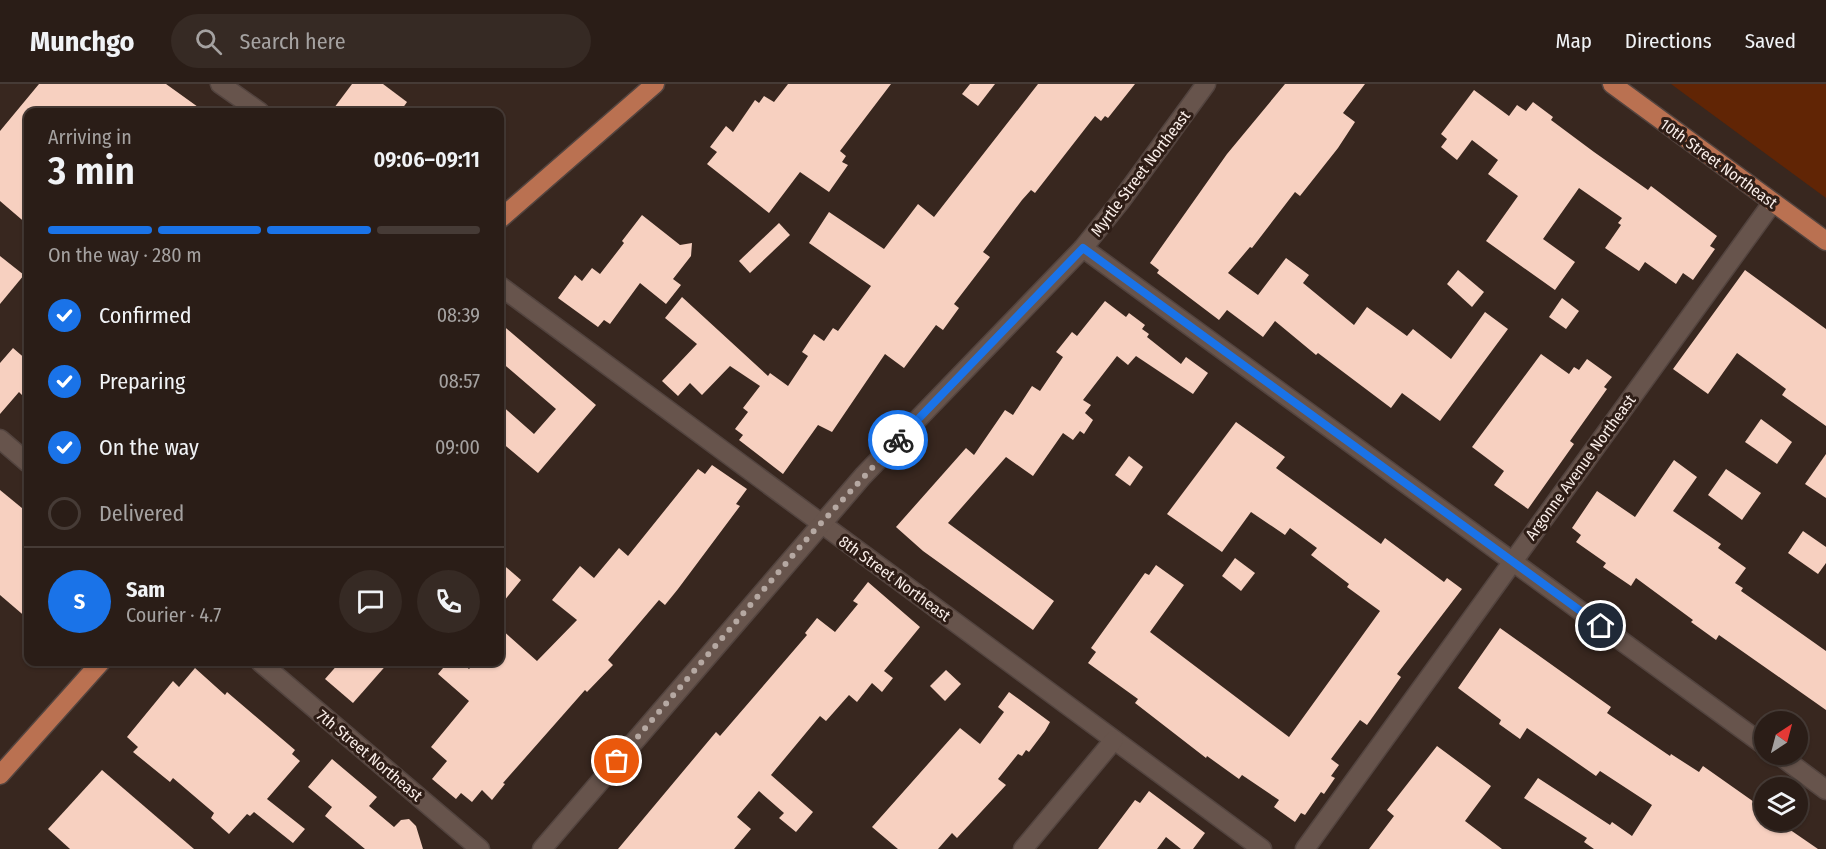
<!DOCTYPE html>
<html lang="en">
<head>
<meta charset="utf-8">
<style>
  :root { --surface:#2a1d17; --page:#362a24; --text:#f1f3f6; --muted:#a5a2a1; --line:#463b36; --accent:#1a73e8 }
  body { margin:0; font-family:"Fira Sans Condensed",sans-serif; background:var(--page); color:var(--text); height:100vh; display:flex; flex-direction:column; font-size:22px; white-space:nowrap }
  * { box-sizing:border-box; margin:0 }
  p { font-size:20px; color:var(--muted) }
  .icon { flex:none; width:33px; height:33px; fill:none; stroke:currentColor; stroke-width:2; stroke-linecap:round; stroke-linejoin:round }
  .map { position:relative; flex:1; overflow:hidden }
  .panel { position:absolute; left:24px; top:24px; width:480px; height:558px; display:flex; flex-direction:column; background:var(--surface); border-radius:12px; box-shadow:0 2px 4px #0004,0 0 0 2px var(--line) }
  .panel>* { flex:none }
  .needle { width:39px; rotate:36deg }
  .fabs { position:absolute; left:1754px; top:627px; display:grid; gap:12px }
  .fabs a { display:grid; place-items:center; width:54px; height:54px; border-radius:50%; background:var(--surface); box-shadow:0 2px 4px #0004,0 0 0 2px var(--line); font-size:30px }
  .pin { position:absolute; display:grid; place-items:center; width:51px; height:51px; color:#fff; margin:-26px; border:3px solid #fff; border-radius:50%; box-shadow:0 2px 6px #0007 }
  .courier { position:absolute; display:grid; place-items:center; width:60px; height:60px; margin:-30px; border:4px solid #1a73e8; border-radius:50%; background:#fff; color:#222; box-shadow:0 2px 8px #0007 }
  .overview em { font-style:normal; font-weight:600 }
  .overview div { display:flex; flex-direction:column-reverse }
  .overview { display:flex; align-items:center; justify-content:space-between; height:102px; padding:0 24px }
  h1 { font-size:39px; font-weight:600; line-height:45px }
  .bar { display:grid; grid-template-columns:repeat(4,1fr); gap:9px 6px; align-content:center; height:72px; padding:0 24px }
  .bar i { height:8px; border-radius:4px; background:var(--line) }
  .bar .current { background:var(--accent) }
  .bar p { grid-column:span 4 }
  .line { display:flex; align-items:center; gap:15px; padding:0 24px; border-top:2px solid var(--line) }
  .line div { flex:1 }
  .round { display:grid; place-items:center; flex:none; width:63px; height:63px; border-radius:32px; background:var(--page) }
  ol { padding:0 24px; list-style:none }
  li { display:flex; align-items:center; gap:18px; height:66px }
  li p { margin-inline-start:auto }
  li .icon { padding:6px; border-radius:50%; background:var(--accent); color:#fff; stroke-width:4 }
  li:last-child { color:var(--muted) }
  li i { width:33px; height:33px; border:3px solid var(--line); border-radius:50% }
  header { display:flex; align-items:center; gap:36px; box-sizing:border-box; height:84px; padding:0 30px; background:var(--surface); border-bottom:2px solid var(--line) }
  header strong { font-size:28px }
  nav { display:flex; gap:33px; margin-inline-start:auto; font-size:21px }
  .search { width:420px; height:54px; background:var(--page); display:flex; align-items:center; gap:15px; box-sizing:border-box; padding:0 21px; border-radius:33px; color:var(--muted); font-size:22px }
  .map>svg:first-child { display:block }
  .green { fill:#612505 }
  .building { fill:#f7d0c0 }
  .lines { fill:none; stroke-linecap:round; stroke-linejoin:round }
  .minor-casing { stroke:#53443f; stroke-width:21 }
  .major-casing { stroke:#53443f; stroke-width:21 }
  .minor { stroke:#67544c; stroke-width:18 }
  .major { stroke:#ba7151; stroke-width:18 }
  .done { stroke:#b5a8a2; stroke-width:6; stroke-dasharray:0 10.8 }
  .route { stroke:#1a73e8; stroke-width:8 }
  .labels { text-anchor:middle; stroke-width:6; stroke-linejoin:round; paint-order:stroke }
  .street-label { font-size:16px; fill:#f9ede8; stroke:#2e1d16 }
</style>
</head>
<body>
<header>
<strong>Munchgo</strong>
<div class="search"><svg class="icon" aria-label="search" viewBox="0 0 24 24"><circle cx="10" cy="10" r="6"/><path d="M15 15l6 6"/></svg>Search here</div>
<nav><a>Map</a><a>Directions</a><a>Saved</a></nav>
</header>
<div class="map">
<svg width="1826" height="765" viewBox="0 0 1826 765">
  <rect width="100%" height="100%" fill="#38271f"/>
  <path class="green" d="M1671 0H1826V114Z"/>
  <g class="building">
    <path d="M39 0H166L205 28H28V141L0 117V47Z"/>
    <path d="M352 0H383L407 18 400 28H331Z"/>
    <path d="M788 0H891L840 67 846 72 842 78 848 81 829 108 800 88 769 129 707 80 717 68 710 63 726 42 733 48 755 16 759 19 764 12 774 18Z"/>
    <path d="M970 0H995L978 22 962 10Z"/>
    <path d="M1038 0H1135L1108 34 1105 32 1101 37 1095 32 1035 109 1031 106 1022 116 983 168 990 173 954 220 959 224 943 246 936 241 904 284 885 270 832 348 818 341 783 390 739 356 743 351 735 345 748 328 743 324 760 302 730 282 702 311 690 299 678 312 662 297 697 260 665 234 682 213 768 292 770 289 788 302 808 272 802 268 814 250 824 257 833 244 838 247 871 202 809 159 829 128 884 165 918 120 934 133Z"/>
    <path d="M1285 0H1365L1343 29 1355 38 1338 64 1300 112 1295 108 1252 164 1250 163 1228 189 1258 211 1286 174 1309 191 1303 199 1354 241 1367 223 1407 252 1413 245 1451 275 1485 228 1508 245 1440 337 1402 309 1391 324 1318 269 1316 271 1275 237 1263 253 1227 226 1219 236 1157 189 1159 186 1150 179 1227 70Z"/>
    <path d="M1474 6 1509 32 1517 21 1526 27 1533 18 1553 33 1551 36 1594 68 1648 106 1651 102 1717 152 1710 162 1715 165 1693 196 1683 189 1676 200 1645 178 1639 187 1605 164 1621 141 1618 139 1622 134 1579 104 1543 155 1575 178 1555 206 1486 157 1518 112 1488 90 1498 76 1472 56 1457 76 1441 63 1447 55 1441 50Z"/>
    <path d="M642 131 680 161 692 159 691 172 673 195 681 201 666 220 640 199 610 240 604 236 598 243 558 214 575 191 582 197 592 184 600 190 624 159 622 157Z"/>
    <path d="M779 139 790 151 750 189 739 177Z"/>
    <path d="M0 172 24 191 0 220Z"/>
    <path d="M1458 186 1484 208 1472 223 1447 200Z"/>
    <path d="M1745 186 1826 245V342L1782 311 1786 305 1737 269 1708 310 1673 285Z"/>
    <path d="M1562 214 1579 227 1566 245 1549 233Z"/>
    <path d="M1105 217 1126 233 1129 229 1145 241 1142 245 1149 250 1147 253 1181 280 1186 273 1208 289 1193 310 1136 272 1128 281 1117 272 1083 316 1091 321 1085 329 1093 336 1084 350 1080 347 1073 356 1063 349 1033 392 1006 373 948 439 1054 517 1033 546 923 467 896 443 966 364 974 371 1005 326 1013 331 1032 302 1040 307 1063 273 1056 268 1072 248 1077 252Z"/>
    <path d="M500 239 596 321 538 389 500 357V320L534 350 556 325 500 277Z"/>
    <path d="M13 264 28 277V317L19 308 0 330V279Z"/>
    <path d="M1541 270 1569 290 1574 283 1579 286 1587 275 1612 293 1604 303 1607 305 1570 357 1574 360 1528 425 1494 401 1504 387 1472 363Z"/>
    <path d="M1761 335 1792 358 1777 380 1745 358Z"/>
    <path d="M1236 338 1285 373 1276 384 1381 460 1385 454 1444 498 1447 494 1462 505 1397 590 1401 593 1367 641 1360 636 1331 675 1339 681 1331 692 1335 694 1324 710 1321 708 1305 731 1301 729 1295 738 1274 723 1279 716 1242 691 1239 695 1207 672 1206 674 1135 619 1138 615 1088 579 1096 568 1091 564 1145 489 1149 491 1156 481 1184 501 1150 548 1289 653 1380 527 1347 503 1349 500 1311 471 1317 464 1290 444 1285 451 1251 428 1222 468 1167 430Z"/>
    <path d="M1826 370V414L1805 400Z"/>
    <path d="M1129 372 1143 383 1130 402 1115 391Z"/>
    <path d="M1674 376 1697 393 1673 427 1721 460 1718 464 1746 484 1735 499 1743 504 1741 507 1826 567V626L1719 551 1716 556 1691 538 1693 536 1636 494 1631 502 1603 483 1606 479 1576 458 1581 451 1572 444 1597 407 1635 433Z"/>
    <path d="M712 381 747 405 736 420 740 422 678 505 665 521 659 516 608 576 613 581 587 608 585 606 503 699 505 700 492 716 482 706 472 718 461 709 456 715 432 695 447 677 431 663 469 617 438 590 448 578H461L469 585 475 578H500V544L537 577 577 536 552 516 580 482 594 494 619 464 628 472 698 385 705 390Z"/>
    <path d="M1726 385 1761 409 1742 436 1708 411Z"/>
    <path d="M0 406 28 429V535L0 511Z"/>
    <path d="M1803 447 1826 463V479L1818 490 1788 469Z"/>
    <path d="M1235 474 1255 489 1241 507 1222 492Z"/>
    <path d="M500 478 521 496 500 522Z"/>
    <path d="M868 498 920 543 884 587 893 594 882 608 872 599 857 618 849 611 826 637 820 632 771 691 813 728 796 748 779 734 784 729 759 707 737 733 751 745 734 765H618L716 648 720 652 807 551 805 549 817 534 835 548 858 520 853 517Z"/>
    <path d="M1500 544 1611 623 1607 629 1670 672 1671 670 1699 688 1703 682 1764 725V736H1776L1818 765H1594L1584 758 1587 754 1524 714 1538 694 1610 741 1612 738 1632 752 1652 721 1600 687 1596 692 1527 644 1520 655 1499 640 1501 636 1458 604Z"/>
    <path d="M340 578H389L353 619 325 595Z"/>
    <path d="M195 584 225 611 227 608 295 666 292 670 300 677 267 715 305 745 293 759 254 728 250 732 247 730 229 750 211 734 214 729 173 694 170 698 133 668 138 663 127 653 173 597 179 603Z"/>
    <path d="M946 586 961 600 945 617 930 602Z"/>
    <path d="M1009 608 1050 638 1045 647 1029 668 1026 666 1022 672 1018 670 998 695 1006 701 957 754 952 749 938 765H898L872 743 960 644 980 660 1004 628 998 623Z"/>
    <path d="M1437 662 1491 702 1465 737 1502 765H1369L1394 732 1387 726Z"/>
    <path d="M332 675 377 713 369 722 394 743 401 736 409 735 416 742 423 765H365L325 732 332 723 308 703Z"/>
    <path d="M102 686 194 765H70L48 745Z"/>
    <path d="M1149 707 1205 749 1193 765H1181L1166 753 1157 765H1098L1135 716 1140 719Z"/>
  </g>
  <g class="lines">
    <g class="minor-casing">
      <g id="minor">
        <path d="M220 0 260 28"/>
        <path d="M1083 164 1764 661"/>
        <path d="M500 202 1262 765"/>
        <path d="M0 355 28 379"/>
        <path d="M260 578 480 765"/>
        <path d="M1778 670 1826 706"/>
        <path d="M542 765 863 392 1083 164 1120 118 1206 0"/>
        <path d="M1023 765 1114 656"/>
        <path d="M1305 765 1773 118"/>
      </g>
    </g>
    <g class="major-casing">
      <g id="major">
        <path d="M1612 0 1826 157"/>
        <path d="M500 135 655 0"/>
        <path d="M0 691 101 578"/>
      </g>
    </g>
    <use href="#minor" class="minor"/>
    <use href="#major" class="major"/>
  </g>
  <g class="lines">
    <path class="done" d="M617 677 812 449 898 356"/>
    <path class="route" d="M898 356 1083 164 1601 542"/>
  </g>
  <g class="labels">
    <g class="street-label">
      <text transform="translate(1719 79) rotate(36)" y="6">10th Street Northeast</text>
      <text transform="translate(1140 89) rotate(-53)" y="6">Myrtle Street Northeast</text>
      <text transform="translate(1580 383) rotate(-54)" y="6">Argonne Avenue Northeast</text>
      <text transform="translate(895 494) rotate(36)" y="6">8th Street Northeast</text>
      <text transform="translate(370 671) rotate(40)" y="6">7th Street Northeast</text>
    </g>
  </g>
</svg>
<div class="fabs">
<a><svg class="needle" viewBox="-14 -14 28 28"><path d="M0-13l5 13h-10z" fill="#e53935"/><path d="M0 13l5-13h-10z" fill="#a5a2a1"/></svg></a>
<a><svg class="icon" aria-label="layers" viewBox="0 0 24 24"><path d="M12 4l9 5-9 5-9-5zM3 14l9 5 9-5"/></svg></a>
</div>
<div class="pin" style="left:617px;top:677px;background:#ea580c"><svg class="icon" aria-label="bag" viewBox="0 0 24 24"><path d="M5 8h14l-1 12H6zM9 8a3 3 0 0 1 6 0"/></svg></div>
<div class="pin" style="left:1601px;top:542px;background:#1f2937"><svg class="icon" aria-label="home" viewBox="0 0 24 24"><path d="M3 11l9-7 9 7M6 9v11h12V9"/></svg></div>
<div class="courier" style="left:898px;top:356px"><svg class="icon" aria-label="bike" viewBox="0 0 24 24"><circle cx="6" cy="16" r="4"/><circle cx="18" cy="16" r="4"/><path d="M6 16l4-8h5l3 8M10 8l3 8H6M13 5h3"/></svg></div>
<section class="panel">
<div class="overview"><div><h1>3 min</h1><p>Arriving in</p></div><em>09:06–09:11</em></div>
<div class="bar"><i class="current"></i><i class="current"></i><i class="current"></i><i></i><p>On the way · 280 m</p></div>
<ol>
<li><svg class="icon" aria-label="check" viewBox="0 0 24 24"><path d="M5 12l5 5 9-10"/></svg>Confirmed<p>08:39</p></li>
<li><svg class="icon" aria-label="check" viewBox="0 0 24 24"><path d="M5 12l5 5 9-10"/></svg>Preparing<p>08:57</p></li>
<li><svg class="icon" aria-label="check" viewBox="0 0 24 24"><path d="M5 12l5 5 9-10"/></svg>On the way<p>09:00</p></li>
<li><i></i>Delivered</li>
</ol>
<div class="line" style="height:108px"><b class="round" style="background:var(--accent);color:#fff">S</b><div><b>Sam</b><p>Courier · 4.7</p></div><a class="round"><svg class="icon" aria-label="chat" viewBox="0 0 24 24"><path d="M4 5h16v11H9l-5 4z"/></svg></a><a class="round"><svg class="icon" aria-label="phone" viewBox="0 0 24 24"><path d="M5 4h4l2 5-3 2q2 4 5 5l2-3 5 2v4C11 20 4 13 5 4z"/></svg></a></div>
</section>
</div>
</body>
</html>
